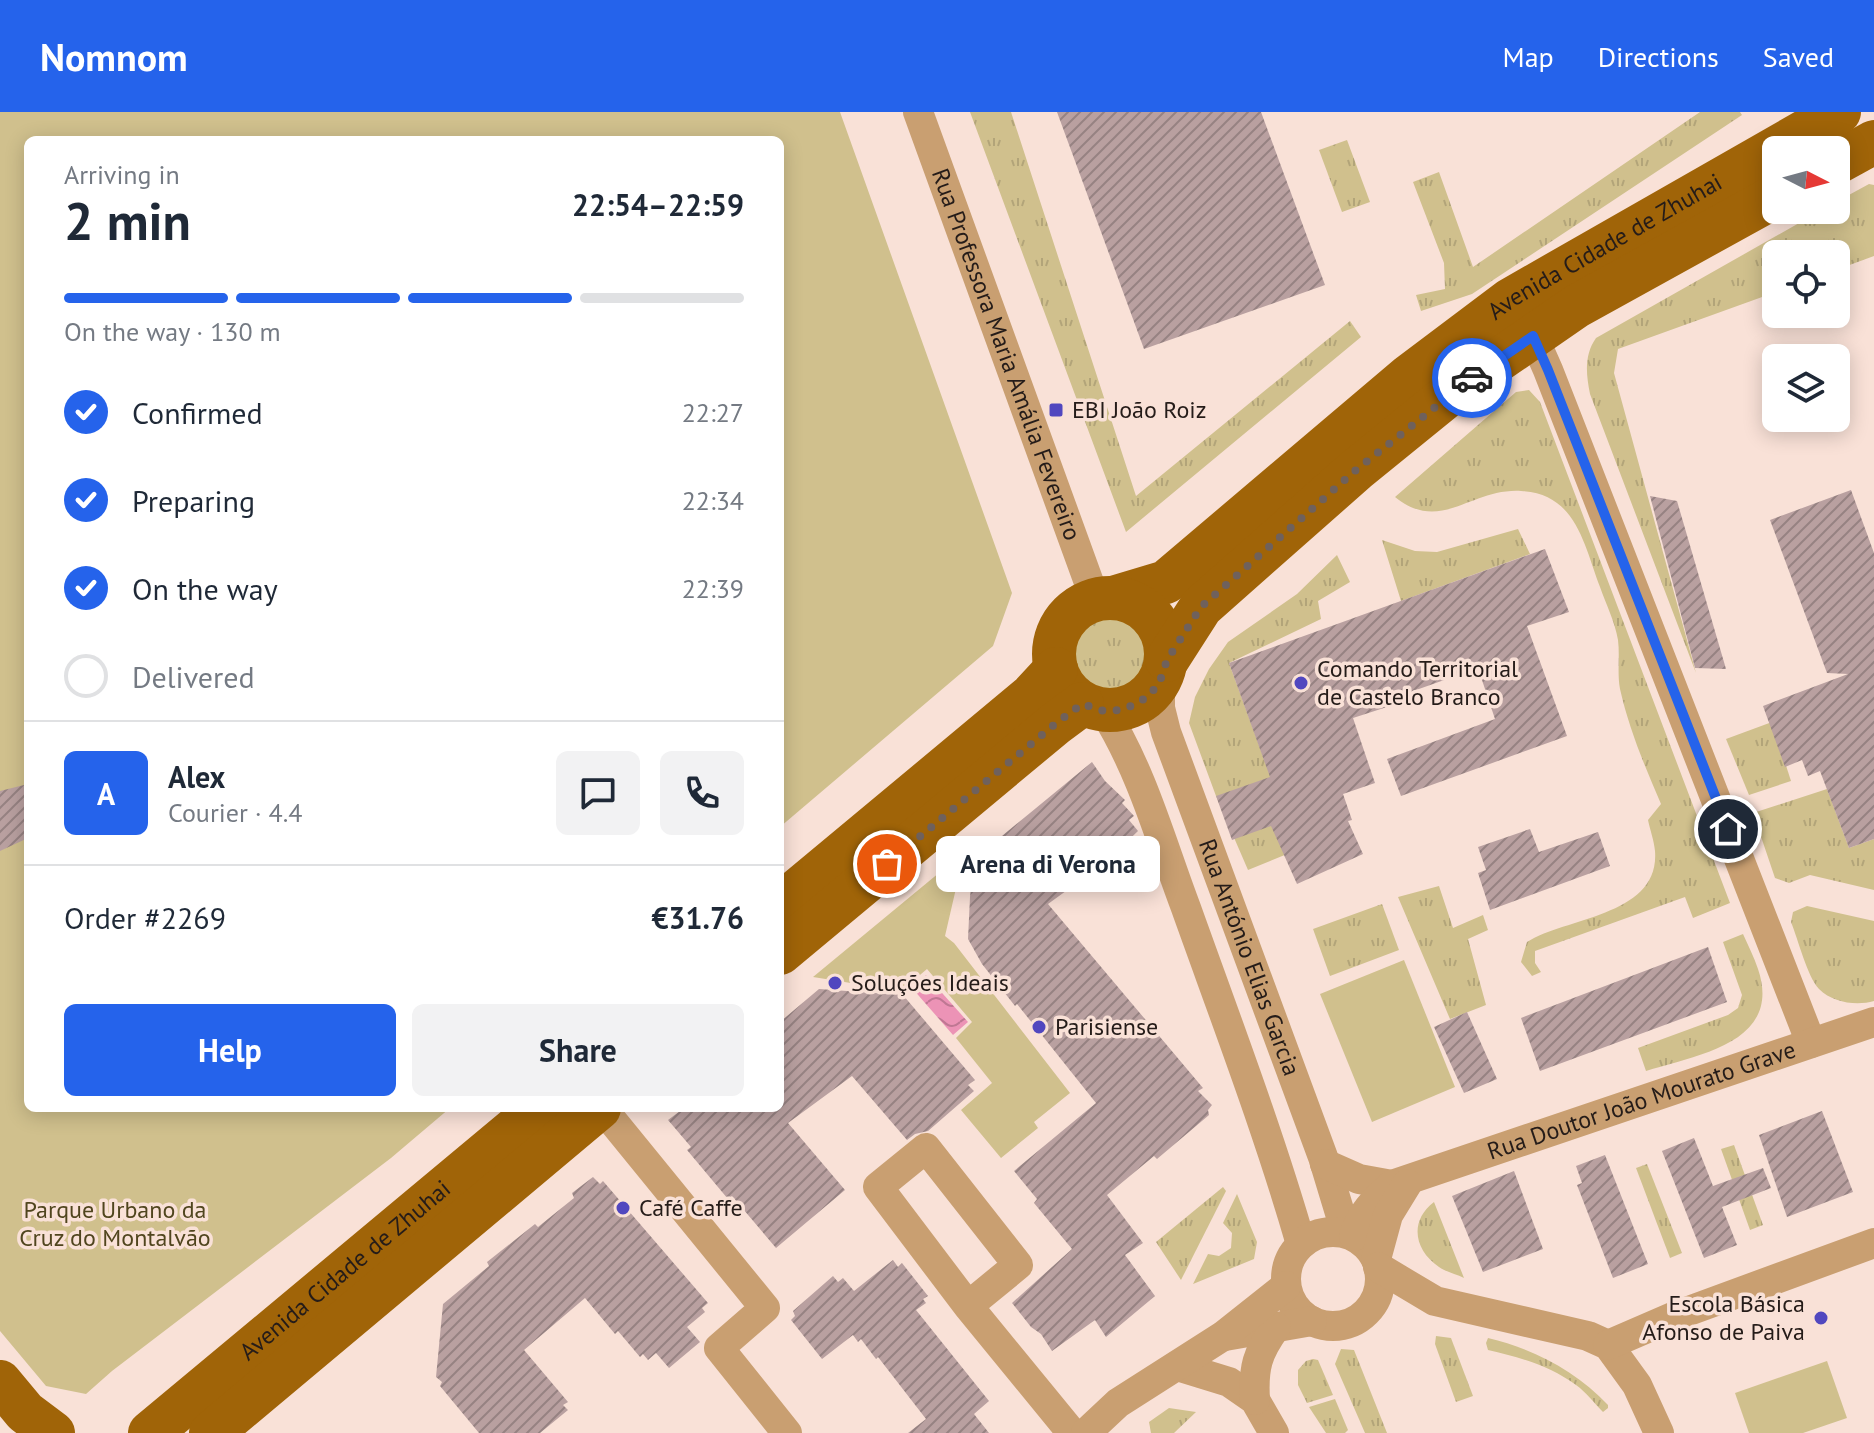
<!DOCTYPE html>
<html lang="en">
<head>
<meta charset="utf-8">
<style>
  :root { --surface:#fff; --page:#f2f2f3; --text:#1f2937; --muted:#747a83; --line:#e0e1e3; --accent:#2563eb }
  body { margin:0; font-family:"PT Sans",sans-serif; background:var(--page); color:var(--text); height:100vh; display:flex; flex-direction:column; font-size:30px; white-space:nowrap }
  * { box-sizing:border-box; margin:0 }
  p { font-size:26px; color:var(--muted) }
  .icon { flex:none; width:44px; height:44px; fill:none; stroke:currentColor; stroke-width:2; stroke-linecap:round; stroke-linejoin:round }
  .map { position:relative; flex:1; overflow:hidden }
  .sheet { position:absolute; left:24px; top:24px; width:760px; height:976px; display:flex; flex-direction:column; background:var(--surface); border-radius:12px; box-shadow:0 4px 20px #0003 }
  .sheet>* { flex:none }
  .needle { width:52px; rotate:96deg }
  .tools { position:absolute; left:1762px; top:24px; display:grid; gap:16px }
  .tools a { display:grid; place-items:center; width:88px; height:88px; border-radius:12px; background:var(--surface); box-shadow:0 4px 20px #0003; font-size:40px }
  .pin { position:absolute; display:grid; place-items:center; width:68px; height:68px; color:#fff; margin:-34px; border:4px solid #fff; border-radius:50%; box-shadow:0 2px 8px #0007 }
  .courier { position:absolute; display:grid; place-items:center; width:80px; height:80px; margin:-40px; border:6px solid #2563eb; border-radius:50%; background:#fff; color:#222; box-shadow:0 2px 10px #0007 }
  .bubble { position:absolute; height:56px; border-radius:12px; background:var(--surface); box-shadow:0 4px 20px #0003; font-size:26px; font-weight:800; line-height:56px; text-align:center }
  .head em { font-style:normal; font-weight:800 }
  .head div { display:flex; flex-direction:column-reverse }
  .head { display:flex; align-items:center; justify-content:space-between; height:136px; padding:0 40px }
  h1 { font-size:52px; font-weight:800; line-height:60px }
  .bar { display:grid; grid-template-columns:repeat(4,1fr); gap:12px 8px; align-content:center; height:96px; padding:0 40px }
  .bar i { height:10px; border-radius:6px; background:var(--line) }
  .bar .on { background:var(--accent) }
  .bar p { grid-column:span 4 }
  .line { display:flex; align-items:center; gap:20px; padding:0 40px; border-top:2px solid var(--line) }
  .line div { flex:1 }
  .round { display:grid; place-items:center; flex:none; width:84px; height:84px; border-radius:12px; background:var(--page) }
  ol { padding:0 40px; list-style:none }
  li { display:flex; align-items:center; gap:24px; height:88px }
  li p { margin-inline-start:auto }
  li .icon { padding:8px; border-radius:50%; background:var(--accent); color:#fff; stroke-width:4 }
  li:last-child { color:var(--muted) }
  li i { width:44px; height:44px; border:4px solid var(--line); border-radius:50% }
  .primary-button { display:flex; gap:16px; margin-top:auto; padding:16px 40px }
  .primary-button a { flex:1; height:92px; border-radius:12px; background:var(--accent); color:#fff; font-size:32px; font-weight:800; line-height:92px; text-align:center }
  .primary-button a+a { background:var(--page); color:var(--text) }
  header { display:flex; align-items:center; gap:48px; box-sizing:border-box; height:112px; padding:0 40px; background:var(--accent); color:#fff }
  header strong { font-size:38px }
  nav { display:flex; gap:44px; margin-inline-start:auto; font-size:28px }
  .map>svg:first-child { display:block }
  .grass { fill:url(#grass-tufts) }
  .park { fill:#d0c08d }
  .water { fill:url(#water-waves) }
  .building { fill:url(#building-hatch) }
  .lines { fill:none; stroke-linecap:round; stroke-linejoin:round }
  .minor { stroke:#c99f71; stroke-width:30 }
  .primary { stroke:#a06408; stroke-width:44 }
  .done { stroke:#6f615c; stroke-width:8; stroke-dasharray:0 14.4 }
  .route { stroke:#2563eb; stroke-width:10 }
  .poi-dot { fill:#5147bf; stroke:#f9e1d7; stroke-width:3 }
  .labels { text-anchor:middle; stroke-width:7; stroke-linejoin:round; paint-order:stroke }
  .street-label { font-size:24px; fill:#251c19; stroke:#f9e1d7 }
  .poi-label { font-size:24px; fill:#251c19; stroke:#f9e1d7; text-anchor:start }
  .park-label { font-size:24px; fill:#50451e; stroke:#f9e1d7 }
</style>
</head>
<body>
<header>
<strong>Nomnom</strong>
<nav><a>Map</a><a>Directions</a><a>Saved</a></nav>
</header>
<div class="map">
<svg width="1874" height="1321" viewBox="0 0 1874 1321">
  <defs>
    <pattern id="grass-tufts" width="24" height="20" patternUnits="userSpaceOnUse" patternTransform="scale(2)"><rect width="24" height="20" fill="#d0c08d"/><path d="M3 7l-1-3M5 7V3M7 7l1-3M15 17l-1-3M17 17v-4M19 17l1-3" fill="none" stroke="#b2a479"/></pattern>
    <pattern id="water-waves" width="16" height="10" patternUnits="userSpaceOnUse" patternTransform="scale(2)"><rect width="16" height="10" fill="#ec93b6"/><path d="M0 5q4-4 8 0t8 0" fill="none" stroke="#bf7793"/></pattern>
    <pattern id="building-hatch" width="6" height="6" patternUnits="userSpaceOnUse" patternTransform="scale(2)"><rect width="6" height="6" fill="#b9a0a0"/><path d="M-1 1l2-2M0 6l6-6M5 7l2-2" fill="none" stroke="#968282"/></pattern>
  </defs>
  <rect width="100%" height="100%" fill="#f9e1d7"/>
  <g class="grass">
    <path d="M970 0H1011L1136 384 1350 209 1361 225 1126 420Z"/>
    <path d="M1700 0H1740L1742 3 1472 182 1421 199 1416 183 1445 177 1444 151 1413 70 1439 60 1473 155Z"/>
    <path d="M1347 28 1370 90 1342 100 1319 38Z"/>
    <path d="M1869 72 1874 73V144L1836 158V142H1776V180L1618 237 1614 261 1696 561 1590 282C1586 262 1584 243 1596 226L1822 98H1836V90Z"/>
    <path d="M1529 278 1540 290 1730 791 1693 806 1685 785 1535 839V851L1541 860 1532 864 1521 850 1527 830C1566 805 1660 804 1655 739 1654 728 1650 718 1648 708L1661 692C1645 655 1629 617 1620 577 1617 561 1620 544 1618 528 1615 510 1606 492 1600 475 1584 433 1576 381 1521 379 1471 376 1441 422 1395 385L1516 280Z"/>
    <path d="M1518 417 1530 442 1401 489 1382 428 1415 439 1437 440Z"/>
    <path d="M1337 443 1350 470 1318 489 1321 507 1229 551 1294 729 1292 740 1248 758 1216 684 1189 611 1195 585 1209 557 1228 530 1297 482Z"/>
    <circle cx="1113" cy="540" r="39"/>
    <path d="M1772 610 1791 669 1749 683 1726 627Z"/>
    <path d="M1827 677 1849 736 1874 727V778L1810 763 1789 771 1775 766 1753 701Z"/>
    <path d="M1439 774 1453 816 1483 803 1488 818 1468 827 1486 893 1450 907 1398 785Z"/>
    <path d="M1382 792 1399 838 1330 864 1313 817Z"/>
    <path d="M1807 794 1874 809V889C1857 894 1833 891 1819 877 1807 864 1798 827 1791 810L1793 800Z"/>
    <path d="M1743 822C1748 833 1754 845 1758 857 1783 931 1697 943 1646 959L1638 936 1728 903 1738 896 1742 883 1723 830Z"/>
    <path d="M1734 1033 1763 1113 1750 1118 1721 1037Z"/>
    <path d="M1647 1052 1682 1141 1670 1146 1636 1056Z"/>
    <path d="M1223 1075 1226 1079 1181 1168 1156 1130Z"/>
    <path d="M1237 1082 1257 1130 1254 1147 1193 1172 1208 1142 1219 1144 1231 1136 1232 1121 1223 1111Z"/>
    <path d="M1434 1090 1464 1166C1456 1162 1446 1160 1439 1155 1414 1138 1409 1109 1434 1090Z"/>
    <path d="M1436 1224 1451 1226 1473 1284 1456 1290 1435 1232Z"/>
    <path d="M1488 1226C1534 1237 1576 1259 1608 1293V1296L1603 1300C1594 1291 1586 1280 1576 1273 1550 1254 1519 1245 1488 1238L1486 1231Z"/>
    <path d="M1341 1237 1354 1238 1387 1321H1365L1335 1252Z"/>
    <path d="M1313 1247 1318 1248 1333 1283 1307 1291 1298 1273V1258L1306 1249Z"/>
    <path d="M1335 1287 1348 1318 1345 1321H1326L1309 1295Z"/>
    <path d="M1169 1296 1196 1300 1174 1321H1151L1149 1310Z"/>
  </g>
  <g class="park">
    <path d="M0 0H840L1012 481 993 534 780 715V28H28V996H450L391 1046 112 1259 86 1282 46 1274 0 1219Z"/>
    <path d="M957 746V772L945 824 954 831 1070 981 1034 1010 1038 1016 1001 1046 961 998 992 971 956 926 972 910 927 857 901 879 813 865Z"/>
    <path d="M1404 848 1455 975 1372 1010 1320 882Z"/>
    <path d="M1827 1249 1847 1306 1803 1321H1749L1735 1281Z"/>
  </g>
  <path class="water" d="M926 863 968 910 953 923 912 876Z"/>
  <g class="building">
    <path d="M1057 0H1261L1325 173 1144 237Z"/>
    <path d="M1851 378 1874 441V727L1849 736 1820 659 1808 664 1802 648 1785 655 1763 594 1848 562 1827 561 1770 408Z"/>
    <path d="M1650 384 1677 389 1726 557 1695 556Z"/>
    <path d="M1545 437 1569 500 1527 514 1567 624 1401 684 1387 647 1495 607 1478 556 1388 588 1390 594 1353 606 1375 671 1343 682 1352 708 1348 709 1363 742 1297 772 1271 714 1232 728 1216 684 1270 665 1229 551Z"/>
    <path d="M1092 650 1105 669 1125 688 1122 691 1134 704 1129 708 1138 719 1106 750 1048 792 1203 976 1198 979 1212 993 1208 998 1209 1003 1157 1047 1154 1044 1107 1083 1143 1131 1125 1143 1155 1184 1106 1225 1095 1208 1052 1239 1041 1222 1031 1215 1012 1191 1072 1137 1034 1091 1037 1087 1014 1059 1096 991 1017 892 1015 894 982 852 968 827 970 785 974 747Z"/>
    <path d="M28 672V726L0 739V679Z"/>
    <path d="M1530 717 1539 740 1598 720 1610 754 1490 798 1478 761 1486 758 1478 735Z"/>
    <path d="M1708 835 1727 890 1540 959 1521 906Z"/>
    <path d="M819 877 903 883 975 968 968 973 974 979 928 1019 915 1022 907 1028 852 964 788 1011 845 1078 776 1136 732 1084 728 1087 687 1038 691 1035 668 1008 684 996H780V910Z"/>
    <path d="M1467 900 1497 967 1464 981 1434 915Z"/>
    <path d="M1822 999 1853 1080 1787 1105 1759 1023Z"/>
    <path d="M1694 1026 1713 1074 1763 1056 1771 1076 1722 1095 1737 1133 1704 1146 1662 1039Z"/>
    <path d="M1605 1043 1648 1152 1613 1166 1577 1073 1582 1071 1576 1054Z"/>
    <path d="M1514 1059 1543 1137 1483 1160 1452 1084Z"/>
    <path d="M593 1065 600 1072 603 1069 708 1191 702 1196 705 1200 687 1215 700 1230 669 1256 656 1241 648 1248 643 1242 640 1245 618 1219 615 1222 585 1186 524 1238 568 1290 563 1293 568 1298 540 1321H479L440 1274 442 1270 436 1265 443 1192 489 1154 487 1150 535 1112 538 1115 574 1086 572 1081Z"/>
    <path d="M893 1148 898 1155 902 1151 928 1184 923 1187 926 1191 916 1198 989 1289 974 1302 989 1321H908L926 1307 878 1245 876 1247 861 1227 858 1230 853 1223 822 1247 791 1208 795 1204 793 1199 833 1164 838 1170 843 1166 854 1179Z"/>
  </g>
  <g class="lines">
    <g class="minor">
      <path id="s1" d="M918 0 1095 487"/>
      <path d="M1533 224 1548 258 1811 931"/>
      <path id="s2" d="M1160 569V596L1166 620 1323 1045 1346 1121"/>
      <path d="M1104 599C1142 659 1161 730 1186 796 1226 908 1268 1018 1301 1132"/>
      <path d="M602 996 765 1196 719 1236 787 1321"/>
      <path d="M1325 1052 1359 1067 1392 1073"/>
      <circle cx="1333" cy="1167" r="47"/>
      <path id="s3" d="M1354 1124C1361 1101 1374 1089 1392 1073L1874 910"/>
      <path d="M1376 1147 1388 1103 1407 1072"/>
      <path d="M1378 1155 1435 1189 1588 1224 1608 1233 1637 1273 1659 1321"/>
      <path d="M968 1194 1018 1153 926 1036 878 1075 968 1194 1072 1321"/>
      <path d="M1225 1224 1312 1209"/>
      <path d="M1608 1233 1675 1204 1874 1131"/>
      <path d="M1177 1254 1229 1270 1255 1288 1274 1321"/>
      <path d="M1255 1288C1253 1256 1257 1241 1276 1215"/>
      <path d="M1086 1321 1118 1291 1223 1224 1286 1174"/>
    </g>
    <g class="primary">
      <path d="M1836 51 1874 30"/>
      <path id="s4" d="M1116 485 1166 470 1409 264 1510 188 1839 0"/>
      <circle cx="1110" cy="542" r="56"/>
      <path d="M1167 548 1201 495 1356 358 1452 280 1577 194 1776 84"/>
      <path d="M780 793 1031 584 1056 557"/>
      <path d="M780 841 1055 612 1082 592"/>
      <path d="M0 1270 25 1300 53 1321"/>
      <path id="s5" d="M150 1321 540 996"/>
      <path d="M211 1321 599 996"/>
    </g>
  </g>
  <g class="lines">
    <path class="done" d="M887 752 1055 612 1082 592 1104 599 1121 598 1136 592 1150 583 1160 569 1167 548 1201 495 1356 358 1472 266"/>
    <path class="route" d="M1472 266 1533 224 1548 258 1728 717"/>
  </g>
  <g class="poi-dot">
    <rect x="1048" y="290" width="16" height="16" rx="4"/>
    <circle cx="1301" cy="571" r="8"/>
    <circle cx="835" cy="871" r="8"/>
    <circle cx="1039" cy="915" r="8"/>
    <circle cx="623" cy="1096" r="8"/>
    <circle cx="1821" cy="1206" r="8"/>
  </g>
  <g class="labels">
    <g class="street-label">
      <text dy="8" stroke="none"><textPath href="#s4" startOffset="606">Avenida Cidade de Zhuhai</textPath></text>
      <text dy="8" stroke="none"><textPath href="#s1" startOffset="258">Rua Professora Maria Amália Fevereiro</textPath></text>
      <text dy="8" stroke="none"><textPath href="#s2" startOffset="292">Rua António Elias Garcia</textPath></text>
      <text dy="8" stroke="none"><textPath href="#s3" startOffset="328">Rua Doutor João Mourato Grave</textPath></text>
      <text dy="8" stroke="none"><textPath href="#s5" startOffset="254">Avenida Cidade de Zhuhai</textPath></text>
    </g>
    <g class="poi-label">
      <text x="1072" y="306">EBI João Roiz</text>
      <text x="1317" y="565">Comando Territorial<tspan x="1317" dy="28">de Castelo Branco</tspan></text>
      <text x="851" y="879">Soluções Ideais</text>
      <text x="1055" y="923">Parisiense</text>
      <text x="639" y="1104">Café Caffe</text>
      <text x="1805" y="1200" text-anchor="end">Escola Básica<tspan x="1805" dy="28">Afonso de Paiva</tspan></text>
    </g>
    <g class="park-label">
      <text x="115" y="1106">Parque Urbano da<tspan x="115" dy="28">Cruz do Montalvão</tspan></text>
    </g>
  </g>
</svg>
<div class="tools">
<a><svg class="needle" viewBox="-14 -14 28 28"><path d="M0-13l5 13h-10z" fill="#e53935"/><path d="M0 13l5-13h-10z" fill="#747a83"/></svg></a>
<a><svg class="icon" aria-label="locate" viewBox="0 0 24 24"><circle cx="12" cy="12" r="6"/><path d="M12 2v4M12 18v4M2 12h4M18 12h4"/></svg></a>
<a><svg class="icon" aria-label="layers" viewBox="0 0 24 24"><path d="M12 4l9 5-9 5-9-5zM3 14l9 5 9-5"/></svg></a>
</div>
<div class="pin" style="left:887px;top:752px;background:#ea580c"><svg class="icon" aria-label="bag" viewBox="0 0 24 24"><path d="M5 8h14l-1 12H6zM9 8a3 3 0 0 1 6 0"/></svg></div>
<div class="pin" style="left:1728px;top:717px;background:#1f2937"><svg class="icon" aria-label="home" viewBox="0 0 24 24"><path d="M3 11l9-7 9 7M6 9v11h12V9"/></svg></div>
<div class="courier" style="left:1472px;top:266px"><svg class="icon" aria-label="car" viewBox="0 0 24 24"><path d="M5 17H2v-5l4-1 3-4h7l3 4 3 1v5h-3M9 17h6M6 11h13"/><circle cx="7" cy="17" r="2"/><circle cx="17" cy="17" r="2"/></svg></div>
<div class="bubble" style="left:936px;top:724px;width:224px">Arena di Verona</div>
<section class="sheet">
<div class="head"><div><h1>2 min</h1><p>Arriving in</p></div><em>22:54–22:59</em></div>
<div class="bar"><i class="on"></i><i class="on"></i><i class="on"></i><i></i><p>On the way · 130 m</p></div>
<ol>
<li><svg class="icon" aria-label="check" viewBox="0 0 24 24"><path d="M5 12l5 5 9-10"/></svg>Confirmed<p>22:27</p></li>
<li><svg class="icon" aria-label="check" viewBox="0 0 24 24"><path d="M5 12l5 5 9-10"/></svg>Preparing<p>22:34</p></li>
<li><svg class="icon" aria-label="check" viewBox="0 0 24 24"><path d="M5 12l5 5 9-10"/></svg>On the way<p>22:39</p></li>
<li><i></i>Delivered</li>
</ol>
<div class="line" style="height:144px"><b class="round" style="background:var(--accent);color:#fff">A</b><div><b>Alex</b><p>Courier · 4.4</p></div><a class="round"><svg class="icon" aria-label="chat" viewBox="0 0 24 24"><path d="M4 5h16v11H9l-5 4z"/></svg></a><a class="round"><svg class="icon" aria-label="phone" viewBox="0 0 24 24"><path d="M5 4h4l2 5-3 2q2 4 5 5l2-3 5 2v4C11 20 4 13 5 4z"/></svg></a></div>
<div class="line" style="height:104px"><div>Order #2269</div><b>€31.76</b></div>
<div class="primary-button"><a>Help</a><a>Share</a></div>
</section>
</div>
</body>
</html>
